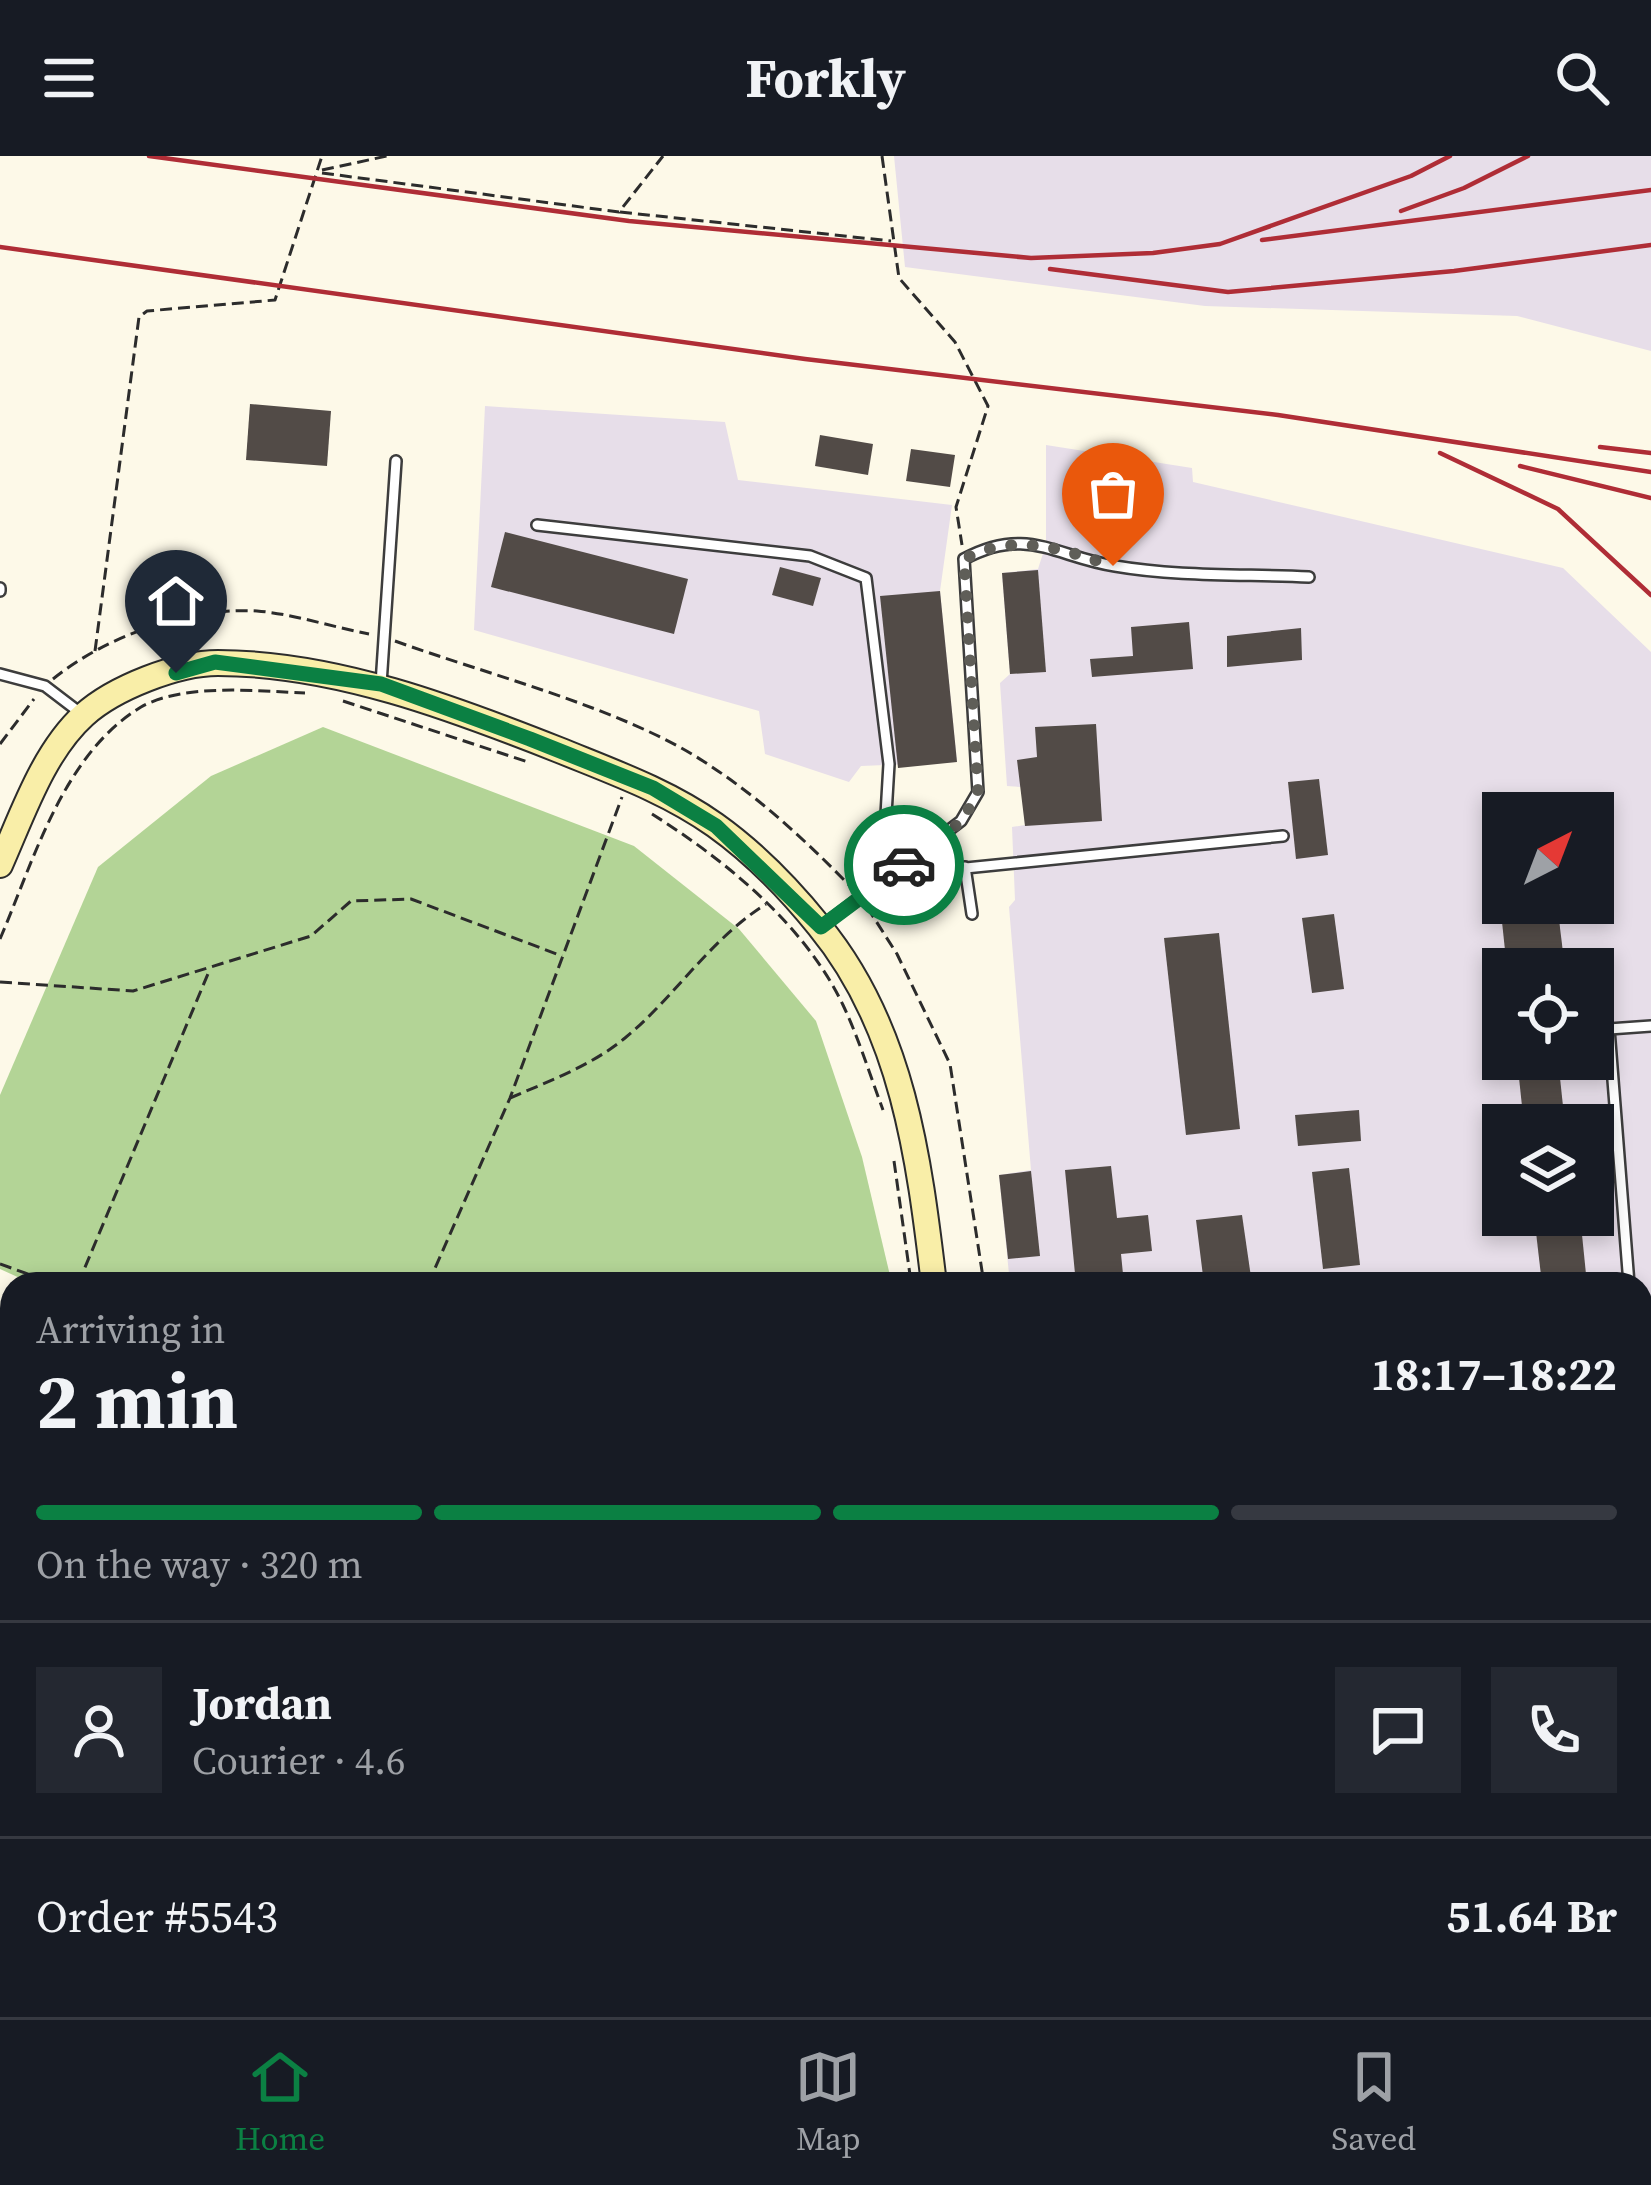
<!DOCTYPE html>
<html lang="en">
<head>
<meta charset="utf-8">
<style>
  :root { --surface:#171b24; --page:#242831; --text:#f1f3f6; --muted:#9ea1a6; --line:#363941; --accent:#0b8043 }
  body { margin:0; font-family:"Source Serif 4",serif; background:var(--page); color:var(--text); height:100vh; display:flex; flex-direction:column; font-size:45px; white-space:nowrap }
  * { box-sizing:border-box; margin:0 }
  p { font-size:39px; color:var(--muted) }
  .icon { flex:none; width:66px; height:66px; fill:none; stroke:currentColor; stroke-width:2; stroke-linecap:round; stroke-linejoin:round }
  .map { position:relative; flex:1; overflow:hidden }
  .details { position:absolute; left:0px; top:1116px; width:1653px; height:747px; display:flex; flex-direction:column; background:var(--surface); border-radius:36px 36px 0 0; box-shadow:0 6px 18px #0003 }
  .details>* { flex:none }
  .needle { width:78px; rotate:42deg }
  .buttons { position:absolute; left:1482px; top:636px; display:grid; gap:24px }
  .buttons a { display:grid; place-items:center; width:132px; height:132px; border-radius:0px; background:var(--surface); box-shadow:0 6px 18px #0003; font-size:60px }
  .pin { position:absolute; display:grid; place-items:center; width:102px; height:102px; color:#fff; margin:-123px -51px; border-radius:50% 50% 50% 0; rotate:-45deg; box-shadow:0 0 12px #0007 }
  .pin .icon { rotate:45deg }
  .courier { position:absolute; display:grid; place-items:center; width:120px; height:120px; margin:-60px; border:9px solid #0b8043; border-radius:50%; background:#fff; color:#222; box-shadow:0 3px 15px #0007 }
  .head em { font-style:normal; font-weight:700 }
  .head div { display:flex; flex-direction:column-reverse }
  .head { display:flex; align-items:center; justify-content:space-between; height:204px; padding:0 36px }
  h1 { font-size:78px; font-weight:700; line-height:90px }
  .bar { display:grid; grid-template-columns:repeat(4,1fr); gap:18px 12px; align-content:center; height:144px; padding:0 36px }
  .bar i { height:15px; border-radius:9px; background:var(--line) }
  .bar .active { background:var(--accent) }
  .bar p { grid-column:span 4 }
  .line { display:flex; align-items:center; gap:30px; padding:0 36px; border-top:3px solid var(--line) }
  .line div { flex:1 }
  .round { display:grid; place-items:center; flex:none; width:126px; height:126px; border-radius:0px; background:var(--page) }
  header { display:flex; justify-content:space-between; align-items:center; height:156px; padding:0 36px; background:var(--surface); font-size:54px; font-weight:700 }
  .tab-bar { display:flex; justify-content:space-around; align-items:center; height:168px; border-top:3px solid var(--line); background:var(--surface); font-size:33px; color:var(--muted) }
  .tab-bar a { display:grid; justify-items:center; gap:6px }
  .tab-bar .active { color:var(--accent) }
  .map>svg:first-child { display:block }
  .industrial { fill:#e7dee9; fill-rule:evenodd }
  .forest { fill:#b3d496 }
  .building { fill:#524b47 }
  .lines { fill:none; stroke-linecap:round; stroke-linejoin:round }
  .lane-casing { stroke:#3d3d3d; stroke-width:14 }
  .secondary-casing { stroke:#2c2c2c; stroke-width:28 }
  .path { stroke:#2c2c2c; stroke-width:3; stroke-dasharray:12 6; stroke-linecap:butt }
  .lane { stroke:#fff; stroke-width:9 }
  .secondary { stroke:#f9eea8; stroke-width:24 }
  .rail { stroke:#af2d36; stroke-width:4.5 }
  .done { stroke:#5f5e58; stroke-width:12; stroke-dasharray:0 21.6 }
  .route { stroke:#0b8043; stroke-width:15 }
</style>
</head>
<body>
<header><svg class="icon" aria-label="menu" viewBox="0 0 24 24"><path d="M4 6h16M4 12h16M4 18h16"/></svg>Forkly<svg class="icon" aria-label="search" viewBox="0 0 24 24"><circle cx="10" cy="10" r="6"/><path d="M15 15l6 6"/></svg></header>
<div class="map">
<svg width="1651" height="1861" viewBox="0 0 1651 1861">
  <rect width="100%" height="100%" fill="#fdf9e8"/>
  <g class="industrial">
    <path d="M894 0H1651V195L1517 160 1205 150 905 111Z"/>
    <path d="M485 250 725 266 738 324 952 349 940 435 957 606 861 610 849 626 765 598 759 555 474 474Z"/>
    <path d="M1046 289 1192 312 1193 326 1563 412 1651 496V1606L1641 1509V1128H1010L999 1019 1031 1014 1009 751 1015 744 1012 671 1025 669 1021 631 1007 630 1000 527 1010 518 1002 417 1038 413 1046 388ZM1503 657H1593V747H1503ZM1503 813H1593V903H1503ZM1503 969H1593V1059H1503Z"/>
    <path d="M1081 1851H1609L1610 1861H1082Z"/>
  </g>
  <g class="forest">
    <path d="M323 571 634 690 739 773 816 865 862 1001 892 1128H33L0 1113V939L98 711 211 620Z"/>
    <path d="M126 1851H963L964 1861H122Z"/>
  </g>
  <g class="building">
    <path d="M250 248 331 255 327 310 246 304Z"/>
    <path d="M820 279 873 288 868 319 815 310Z"/>
    <path d="M911 293 955 299 950 331 906 325Z"/>
    <path d="M505 376 688 423 674 478 491 431Z"/>
    <path d="M780 411 821 422 813 450 772 439Z"/>
    <path d="M1038 414 1046 516 1010 518 1002 417Z"/>
    <path d="M940 435 957 606 898 612 880 440Z"/>
    <path d="M1189 466 1193 513 1092 521 1090 503 1133 500 1131 471Z"/>
    <path d="M1301 472 1302 504 1227 511V480Z"/>
    <path d="M1096 568 1102 665 1025 670 1017 604 1037 601 1035 571Z"/>
    <path d="M1319 623 1328 699 1296 703 1288 626Z"/>
    <path d="M1500 747H1557L1565 813H1507Z"/>
    <path d="M1334 758 1344 833 1312 837 1302 762Z"/>
    <path d="M1219 777 1240 973 1186 979 1164 782Z"/>
    <path d="M1517 903H1558L1565 969H1524Z"/>
    <path d="M1359 954 1361 985 1298 990 1295 959Z"/>
    <path d="M1111 1010 1117 1062 1148 1059 1152 1095 1121 1098 1124 1128H1076L1065 1014Z"/>
    <path d="M1349 1012 1360 1109 1323 1113 1312 1016Z"/>
    <path d="M1031 1015 1040 1100 1008 1103 999 1019Z"/>
    <path d="M1242 1059 1252 1128H1204L1196 1064Z"/>
    <path d="M1534 1059H1580L1587 1128H1542Z"/>
  </g>
  <g class="lines">
    <g class="lane-casing">
      <g id="lane">
        <path d="M537 369 810 400 866 422 889 608 882 726"/>
        <path d="M0 432V435"/>
        <path d="M0 518 45 530 83 559"/>
        <path d="M381 528 396 305"/>
        <path d="M965 711 972 758"/>
        <path d="M896 719 1283 680"/>
        <path d="M821 771 961 665 978 636 964 403C1027 369 1056 401 1115 410 1178 421 1246 418 1309 421"/>
        <path d="M1629 1128 1609 873 1651 870"/>
        <path d="M1641 1270 1642 1283"/>
        <path d="M0 1427 12 1431"/>
        <path d="M1641 1539 1651 1537"/>
        <path d="M1641 1779 1651 1781"/>
        <path d="M1641 1845 1643 1861"/>
        <path d="M1133 1851 1134 1861"/>
        <path d="M0 1860 2 1861"/>
        <path d="M1477 1861 1479 1851"/>
      </g>
    </g>
    <g class="secondary-casing">
      <g id="secondary">
        <path d="M0 709C22 660 43 596 84 559 114 532 177 507 218 507 334 507 453 552 559 594 613 616 667 635 715 669 753 696 790 734 819 770 903 872 919 1002 934 1128"/>
        <path d="M1021 1851 1022 1861"/>
      </g>
    </g>
    <g class="path">
      <path d="M882 0 899 122 955 186 988 250 956 351 962 389"/>
      <path d="M322 14 387 0"/>
      <path d="M322 17 619 56 663 0"/>
      <path d="M620 56 891 85"/>
      <path d="M395 485C489 519 621 552 703 605 759 641 804 683 850 730"/>
      <path d="M95 495 139 161 147 155 275 144 322 0"/>
      <path d="M53 523C106 480 188 451 257 455 294 458 332 471 369 478"/>
      <path d="M343 545 528 606"/>
      <path d="M0 588 34 543"/>
      <path d="M652 658C725 704 805 769 843 849 859 883 870 919 883 954"/>
      <path d="M867 751 897 798 950 908 984 1128"/>
      <path d="M0 783C34 704 63 598 141 551 184 527 257 535 305 537"/>
      <path d="M0 826 133 835 311 780 351 745 411 743 562 800"/>
      <path d="M510 942C549 925 591 910 625 882 675 841 709 784 766 748"/>
      <path d="M894 1005 911 1126"/>
      <path d="M0 1108 56 1128"/>
      <path d="M78 1128 210 813"/>
      <path d="M428 1128 510 942 622 641"/>
      <path d="M0 1447 12 1455"/>
      <path d="M303 1851 308 1861"/>
      <path d="M886 1851 906 1861"/>
      <path d="M985 1851 986 1861"/>
      <path d="M1068 1851 1070 1861"/>
      <path d="M135 1861 139 1851"/>
      <path d="M360 1861 373 1851"/>
    </g>
    <use href="#lane" class="lane"/>
    <use href="#secondary" class="secondary"/>
    <g class="rail">
      <path d="M149 0 629 65 1031 102 1153 97 1220 88 1411 20 1450 0"/>
      <path d="M1401 55 1464 32 1528 0"/>
      <path d="M1262 84 1651 34"/>
      <path d="M0 91 805 203 1278 259 1651 316"/>
      <path d="M1050 113 1228 136 1454 115 1651 89"/>
      <path d="M1600 291 1651 297"/>
      <path d="M1440 297 1558 353 1651 439"/>
      <path d="M1520 310 1651 342"/>
    </g>
  </g>
  <g class="lines">
    <path class="done" d="M904 709 962 665 978 636 964 403C1015 376 1062 393 1113 410"/>
    <path class="route" d="M176 517 215 506 381 528 530 583 653 632 716 670 821 771 904 709"/>
  </g>
</svg>
<div class="buttons">
<a><svg class="needle" viewBox="-14 -14 28 28"><path d="M0-13l5 13h-10z" fill="#e53935"/><path d="M0 13l5-13h-10z" fill="#9ea1a6"/></svg></a>
<a><svg class="icon" aria-label="locate" viewBox="0 0 24 24"><circle cx="12" cy="12" r="6"/><path d="M12 2v4M12 18v4M2 12h4M18 12h4"/></svg></a>
<a><svg class="icon" aria-label="layers" viewBox="0 0 24 24"><path d="M12 4l9 5-9 5-9-5zM3 14l9 5 9-5"/></svg></a>
</div>
<div class="pin" style="left:1113px;top:410px;background:#ea580c"><svg class="icon" aria-label="bag" viewBox="0 0 24 24"><path d="M5 8h14l-1 12H6zM9 8a3 3 0 0 1 6 0"/></svg></div>
<div class="pin" style="left:176px;top:517px;background:#1f2937"><svg class="icon" aria-label="home" viewBox="0 0 24 24"><path d="M3 11l9-7 9 7M6 9v11h12V9"/></svg></div>
<div class="courier" style="left:904px;top:709px"><svg class="icon" aria-label="car" viewBox="0 0 24 24"><path d="M5 17H2v-5l4-1 3-4h7l3 4 3 1v5h-3M9 17h6M6 11h13"/><circle cx="7" cy="17" r="2"/><circle cx="17" cy="17" r="2"/></svg></div>
<section class="details">
<div class="head"><div><h1>2 min</h1><p>Arriving in</p></div><em>18:17–18:22</em></div>
<div class="bar"><i class="active"></i><i class="active"></i><i class="active"></i><i></i><p>On the way · 320 m</p></div>
<div class="line" style="height:216px"><a class="round"><svg class="icon" aria-label="person" viewBox="0 0 24 24"><circle cx="12" cy="8" r="4"/><path d="M4 21q1-7 8-7t8 7"/></svg></a><div><b>Jordan</b><p>Courier · 4.6</p></div><a class="round"><svg class="icon" aria-label="chat" viewBox="0 0 24 24"><path d="M4 5h16v11H9l-5 4z"/></svg></a><a class="round"><svg class="icon" aria-label="phone" viewBox="0 0 24 24"><path d="M5 4h4l2 5-3 2q2 4 5 5l2-3 5 2v4C11 20 4 13 5 4z"/></svg></a></div>
<div class="line" style="height:156px"><div>Order #5543</div><b>51.64 Br</b></div>
</section>
</div>
<nav class="tab-bar">
<a class="active"><svg class="icon" aria-label="home" viewBox="0 0 24 24"><path d="M3 11l9-7 9 7M6 9v11h12V9"/></svg>Home</a>
<a><svg class="icon" aria-label="map" viewBox="0 0 24 24"><path d="M3 6l6-2 6 2 6-2v14l-6 2-6-2-6 2zM9 4v14M15 6v14"/></svg>Map</a>
<a><svg class="icon" aria-label="saved" viewBox="0 0 24 24"><path d="M7 4h10v16l-5-4-5 4z"/></svg>Saved</a>
</nav>
</body>
</html>
